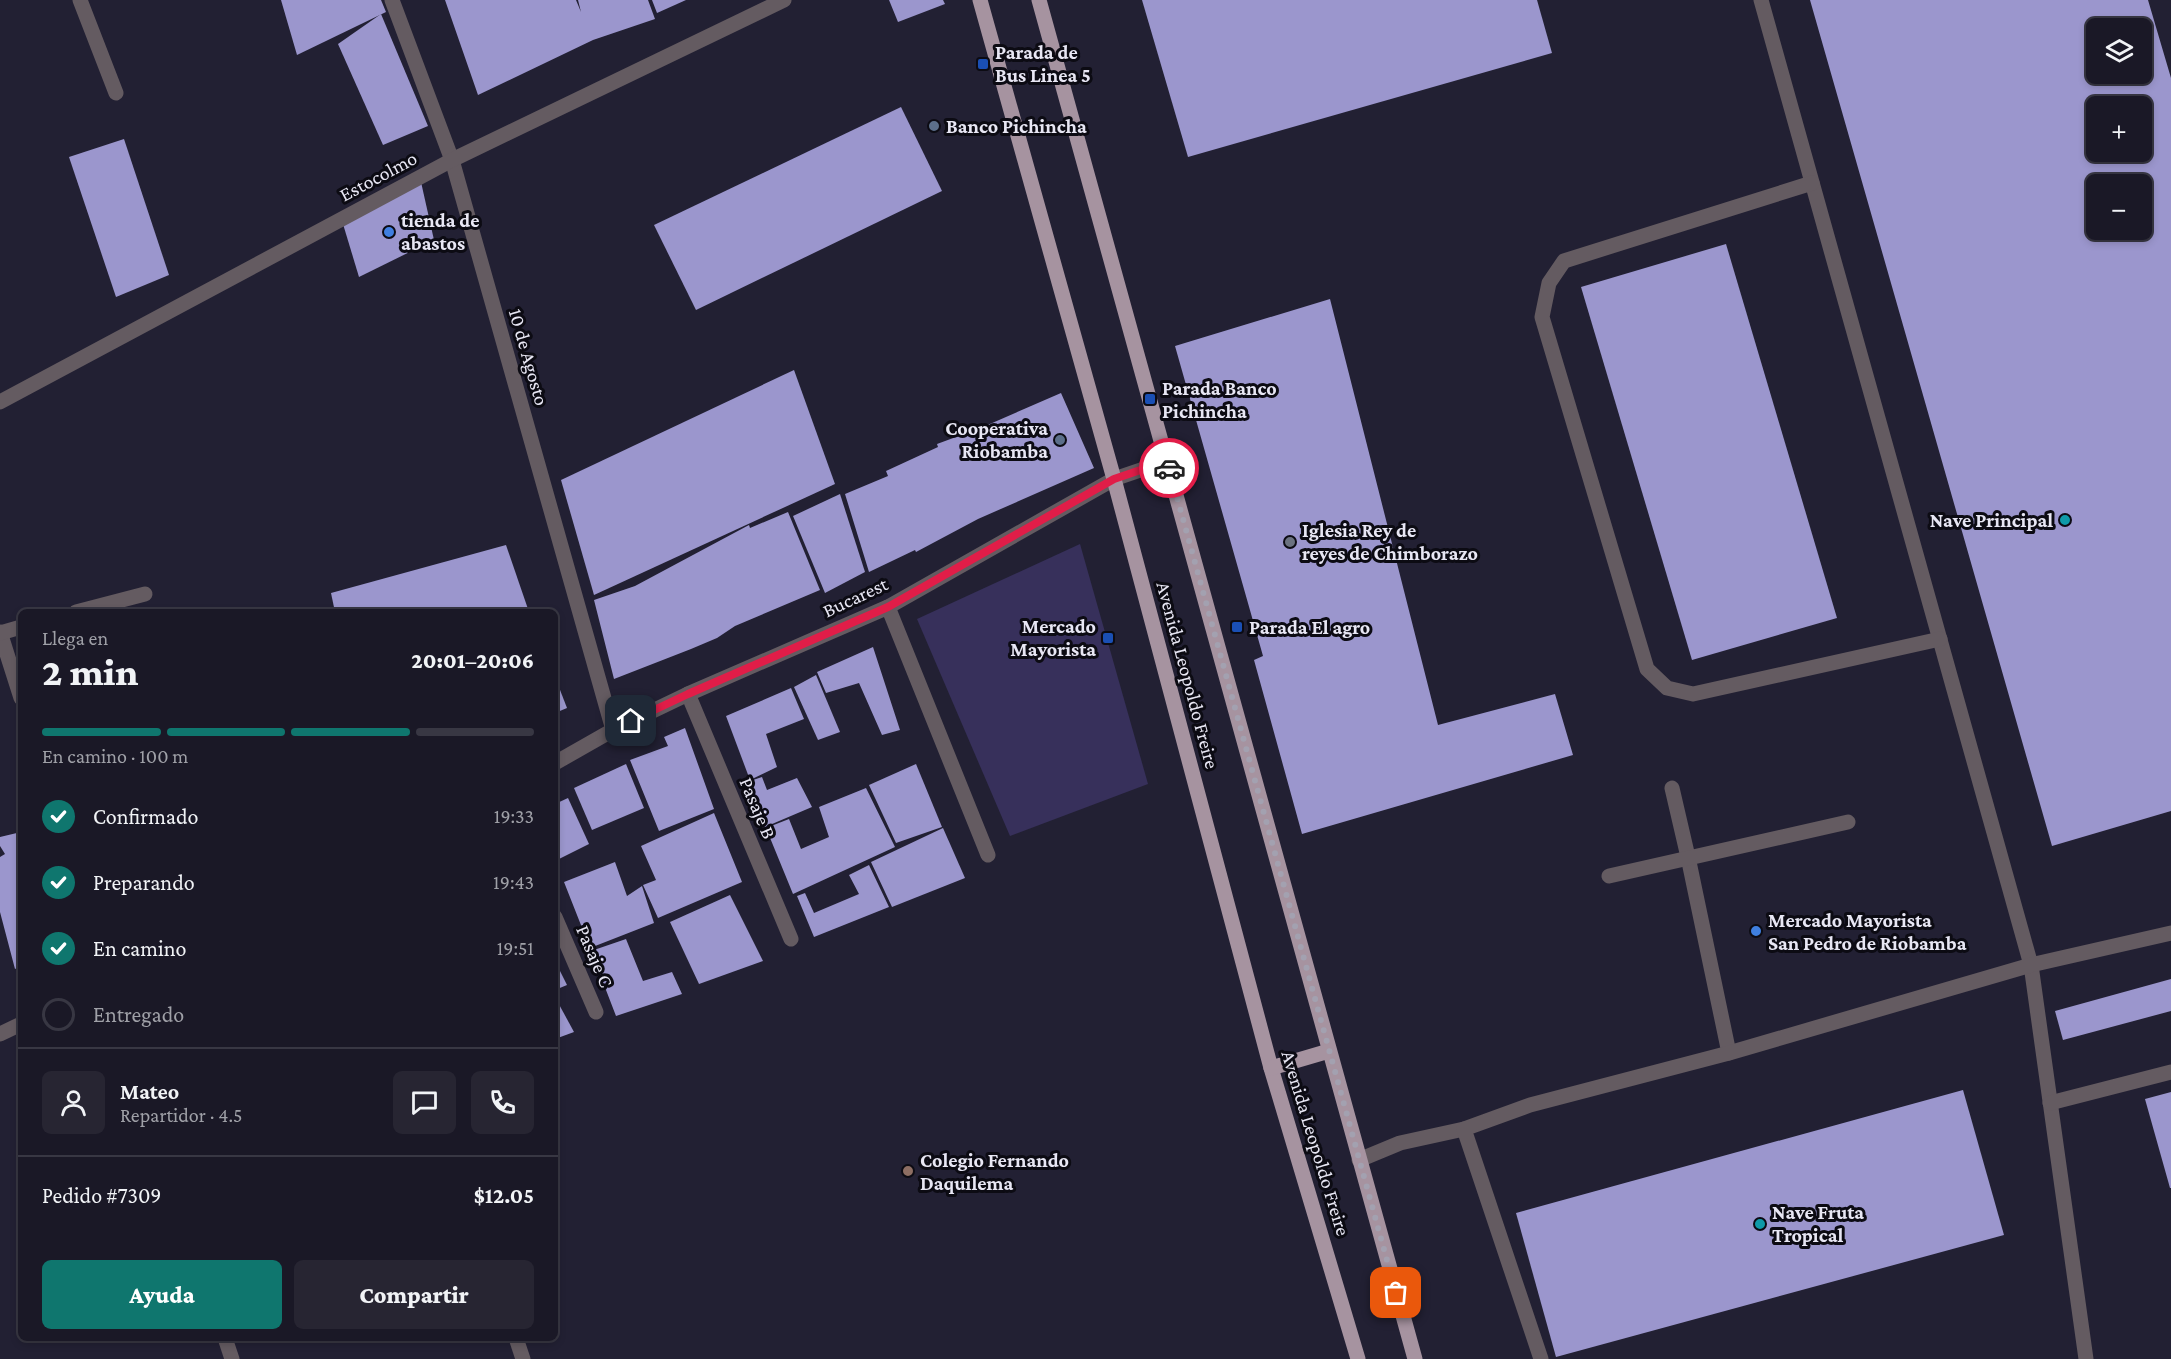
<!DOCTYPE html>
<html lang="es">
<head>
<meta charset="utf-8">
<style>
  :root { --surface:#1a1826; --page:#272532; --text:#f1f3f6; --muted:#9fa0a7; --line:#383743; --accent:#0f766e }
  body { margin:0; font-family:"Crimson Pro",serif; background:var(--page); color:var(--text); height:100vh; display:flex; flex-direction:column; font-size:22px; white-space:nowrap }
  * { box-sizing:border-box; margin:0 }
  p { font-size:20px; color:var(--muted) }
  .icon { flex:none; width:33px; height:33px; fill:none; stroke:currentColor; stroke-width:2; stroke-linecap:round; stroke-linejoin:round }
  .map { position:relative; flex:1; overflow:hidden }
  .panel { position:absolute; left:18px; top:609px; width:540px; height:732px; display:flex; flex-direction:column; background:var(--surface); border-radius:9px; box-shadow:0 3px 9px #0003,0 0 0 2px var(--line) }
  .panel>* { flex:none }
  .buttons { position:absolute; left:2086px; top:18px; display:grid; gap:12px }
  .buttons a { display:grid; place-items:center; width:66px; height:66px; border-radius:9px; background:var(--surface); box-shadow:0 3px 9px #0003,0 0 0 2px var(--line); font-size:30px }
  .pin { position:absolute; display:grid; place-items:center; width:51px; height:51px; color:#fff; margin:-26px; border-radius:12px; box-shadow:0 3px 9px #0006 }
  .courier { position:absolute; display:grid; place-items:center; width:60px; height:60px; margin:-30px; border:4px solid #e11d48; border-radius:50%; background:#fff; color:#222; box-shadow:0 2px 8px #0007 }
  .overview em { font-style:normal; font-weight:800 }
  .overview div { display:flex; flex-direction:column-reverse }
  .overview { display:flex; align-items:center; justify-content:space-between; height:102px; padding:0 24px }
  h1 { font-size:39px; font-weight:800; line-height:45px }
  .bar { display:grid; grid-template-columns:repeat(4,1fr); gap:9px 6px; align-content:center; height:72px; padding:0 24px }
  .bar i { height:8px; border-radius:4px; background:var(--line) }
  .bar .selected { background:var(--accent) }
  .bar p { grid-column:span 4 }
  .line { display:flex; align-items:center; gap:15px; padding:0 24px; border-top:2px solid var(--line) }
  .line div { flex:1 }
  .round { display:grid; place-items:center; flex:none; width:63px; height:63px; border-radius:9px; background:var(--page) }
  ol { padding:0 24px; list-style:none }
  li { display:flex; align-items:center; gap:18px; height:66px }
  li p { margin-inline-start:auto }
  li .icon { padding:6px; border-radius:50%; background:var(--accent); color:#fff; stroke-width:4 }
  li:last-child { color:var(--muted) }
  li i { width:33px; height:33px; border:3px solid var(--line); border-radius:50% }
  .button { display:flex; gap:12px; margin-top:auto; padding:12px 24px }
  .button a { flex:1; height:69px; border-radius:9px; background:var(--accent); color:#fff; font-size:24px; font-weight:800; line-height:69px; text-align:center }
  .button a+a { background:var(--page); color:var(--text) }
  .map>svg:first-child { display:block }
  .green { fill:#37305b }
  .building { fill:#9b96cd; fill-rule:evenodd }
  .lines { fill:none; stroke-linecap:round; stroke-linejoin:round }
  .minor { stroke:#645b61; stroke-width:15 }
  .major { stroke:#a693a0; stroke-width:15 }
  .done { stroke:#a3a1b0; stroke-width:6; stroke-dasharray:0 10.8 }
  .route { stroke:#e11d48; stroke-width:8 }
  .transit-dot { fill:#1a4fb4; stroke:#0c0b13; stroke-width:2 }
  .service-dot { fill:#5c6f8a; stroke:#0c0b13; stroke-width:2 }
  .shop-dot { fill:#3f7fe0; stroke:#0c0b13; stroke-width:2 }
  .culture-dot { fill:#0f9aa8; stroke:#0c0b13; stroke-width:2 }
  .worship-dot { fill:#6b7280; stroke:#0c0b13; stroke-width:2 }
  .education-dot { fill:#8d6e63; stroke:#0c0b13; stroke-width:2 }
  .labels { text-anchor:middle; stroke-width:6; stroke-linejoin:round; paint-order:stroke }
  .poi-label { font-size:20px; font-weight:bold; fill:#e8e7f4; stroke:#0c0b13; text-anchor:start }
  .street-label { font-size:20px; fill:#e8e7f4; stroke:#0c0b13 }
</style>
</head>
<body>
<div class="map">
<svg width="2171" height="1359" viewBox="0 0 2171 1359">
  <rect width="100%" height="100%" fill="#222033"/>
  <path class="green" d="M1080 544 1148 784 1010 836 917 619Z"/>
  <g class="building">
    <path d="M281 0H381L386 12 297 55Z"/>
    <path d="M445 0H576L581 12 578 0H648L655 19 593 40 478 95Z"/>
    <path d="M652 0H686L657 13Z"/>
    <path d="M889 0H943L945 4 898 22Z"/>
    <path d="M1142 0H1537L1552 53 1188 157Z"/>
    <path d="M1810 0H2148L2171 78V811L2052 846ZM2097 28H2142V74H2097ZM2097 106H2142V152H2097ZM2097 184H2142V230H2097Z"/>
    <path d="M381 14 428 126 383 145 338 44Z"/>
    <path d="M901 107 942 191 696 310 654 225Z"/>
    <path d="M124 139 169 275 116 297 69 157Z"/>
    <path d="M421 182 434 240 359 277 343 224Z"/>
    <path d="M1726 244 1837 618 1692 660 1581 287Z"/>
    <path d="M1330 299 1438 725 1555 694 1573 755 1302 834 1254 660 1263 656 1175 346Z"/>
    <path d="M794 370 835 484 594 595 561 480Z"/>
    <path d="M1061 393 1094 468 978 519 916 552 915 550 869 572 845 494 888 476 886 471 938 447 937 444 983 427Z"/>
    <path d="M840 494 865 572 825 593 793 516Z"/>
    <path d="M788 512 820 590 735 626 717 638 691 649 614 679 594 600 635 586 749 525 750 528Z"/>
    <path d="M506 545 529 612H335L331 593Z"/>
    <path d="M873 647 900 730 882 735 859 683 826 693 817 672Z"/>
    <path d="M816 675 840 732 818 740 794 687Z"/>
    <path d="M555 677 567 708 555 713Z"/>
    <path d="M791 688 804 719 766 734 777 767 750 780 726 716Z"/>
    <path d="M685 728 714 809 659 831 630 760 668 746 664 737Z"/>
    <path d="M626 764 644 808 592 830 574 788Z"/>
    <path d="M916 764 942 827 896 843 869 785Z"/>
    <path d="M762 777 767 790 797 778 812 807 765 827 750 781Z"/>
    <path d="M866 788 895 847 793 894 766 828 789 819 801 849 829 837 819 807Z"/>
    <path d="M568 798 589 844 555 861V804Z"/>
    <path d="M714 813 742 882 658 918 643 885 656 880 641 846Z"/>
    <path d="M943 828 965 878 892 907 871 862Z"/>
    <path d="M21 832V966L15 969 0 912V857L5 854 0 846V837Z"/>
    <path d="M615 862 627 896 642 886 654 923 590 948 564 882Z"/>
    <path d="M869 865 889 907 814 937 797 896 805 893 814 913 859 894 849 875Z"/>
    <path d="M730 895 763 961 699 984 670 922Z"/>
    <path d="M626 939 643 981 672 972 682 994 616 1016 591 951Z"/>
    <path d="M555 961 567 985 555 990Z"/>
    <path d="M2171 979V1011L2063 1040 2055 1011Z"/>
    <path d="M555 997 574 1032 555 1039Z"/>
    <path d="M1963 1090 2004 1235 1556 1357 1516 1213Z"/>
    <path d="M2171 1092V1188H2170L2145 1099Z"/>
  </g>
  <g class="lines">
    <g class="minor">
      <path d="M80 0 116 93"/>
      <path d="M392 0 452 160 613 730"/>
      <path d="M1761 0 2031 965 2086 1359"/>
      <path d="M1812 183 1564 261 1549 283 1542 317 1647 669 1667 688 1693 694 1940 639"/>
      <path d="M0 402 452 160 784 0"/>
      <path d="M888 607 988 855"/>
      <path d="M76 612 145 594"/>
      <path d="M0 632 21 698"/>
      <path d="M0 633 21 627"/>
      <path d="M688 694 791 939"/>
      <path d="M555 763 613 730 688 694 888 607 1114 479 1167 461"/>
      <path d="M1672 788 1688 857 1729 1053"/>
      <path d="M1609 876 1848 822"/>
      <path d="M555 917 596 1012"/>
      <path d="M0 1034 21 1024"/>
      <path d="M2050 1103 2171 1072"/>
      <path d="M1359 1160 1400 1143 1464 1129"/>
      <path d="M225 1338 232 1359"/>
      <path d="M516 1338 523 1359"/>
      <path d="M1541 1359 1464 1129 1530 1105 1729 1053 2031 965 2171 933"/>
    </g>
    <g class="major">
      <path d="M980 0 1114 479 1271 1068 1358 1359"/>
      <path d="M1039 0 1415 1359"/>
      <path d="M1271 1068 1329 1051"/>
    </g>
  </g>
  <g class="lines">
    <path class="done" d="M1169 468 1396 1293"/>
    <path class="route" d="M631 721 688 694 888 607 1114 479 1167 461 1169 468"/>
  </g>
  <g class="transit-dot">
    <rect x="977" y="58" width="12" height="12" rx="3"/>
    <rect x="1144" y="393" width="12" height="12" rx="3"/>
    <rect x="1231" y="621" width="12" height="12" rx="3"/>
    <rect x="1102" y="632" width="12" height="12" rx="3"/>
  </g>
  <g class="service-dot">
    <circle cx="934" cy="126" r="6"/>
    <circle cx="1060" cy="440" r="6"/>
  </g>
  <g class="shop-dot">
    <circle cx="389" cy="232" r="6"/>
    <circle cx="1756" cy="931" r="6"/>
  </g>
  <g class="culture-dot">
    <circle cx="2065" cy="520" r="6"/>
    <circle cx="1760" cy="1224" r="6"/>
  </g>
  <circle class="worship-dot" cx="1290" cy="542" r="6"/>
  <circle class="education-dot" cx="908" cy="1171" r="6"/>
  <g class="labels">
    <g class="poi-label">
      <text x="995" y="59">Parada de<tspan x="995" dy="23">Bus Linea 5</tspan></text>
      <text x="946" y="133">Banco Pichincha</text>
      <text x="401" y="227">tienda de<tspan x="401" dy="23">abastos</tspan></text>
      <text x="1162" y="395">Parada Banco<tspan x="1162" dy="23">Pichincha</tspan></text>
      <text x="1048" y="435" text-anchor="end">Cooperativa<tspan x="1048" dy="23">Riobamba</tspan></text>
      <text x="2053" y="527" text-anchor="end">Nave Principal</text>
      <text x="1302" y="537">Iglesia Rey de<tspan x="1302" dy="23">reyes de Chimborazo</tspan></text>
      <text x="1096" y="633" text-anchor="end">Mercado<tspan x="1096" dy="23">Mayorista</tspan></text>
      <text x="1249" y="634">Parada El agro</text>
      <text x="1768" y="927">Mercado Mayorista<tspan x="1768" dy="23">San Pedro de Riobamba</tspan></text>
      <text x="920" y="1167">Colegio Fernando<tspan x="920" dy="23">Daquilema</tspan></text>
      <text x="1772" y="1219">Nave Fruta<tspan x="1772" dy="23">Tropical</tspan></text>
    </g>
    <g class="street-label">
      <text transform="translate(378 176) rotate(-28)" y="7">Estocolmo</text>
      <text transform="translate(529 357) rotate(74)" y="7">10 de Agosto</text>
      <text transform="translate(855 597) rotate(-25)" y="7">Bucarest</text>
      <text transform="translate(1188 675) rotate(75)" y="7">Avenida Leopoldo Freire</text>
      <text transform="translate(758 808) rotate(67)" y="7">Pasaje B</text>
      <text transform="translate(595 956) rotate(67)" y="7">Pasaje C</text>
      <text transform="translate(1316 1143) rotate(73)" y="7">Avenida Leopoldo Freire</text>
    </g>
  </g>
</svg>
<div class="buttons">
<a><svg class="icon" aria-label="layers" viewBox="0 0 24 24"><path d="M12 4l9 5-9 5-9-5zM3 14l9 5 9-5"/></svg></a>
<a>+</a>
<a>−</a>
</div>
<div class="pin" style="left:1396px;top:1293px;background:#ea580c"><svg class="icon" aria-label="bag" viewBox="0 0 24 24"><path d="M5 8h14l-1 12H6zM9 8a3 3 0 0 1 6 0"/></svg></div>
<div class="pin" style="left:631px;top:721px;background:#1f2937"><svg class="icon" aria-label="home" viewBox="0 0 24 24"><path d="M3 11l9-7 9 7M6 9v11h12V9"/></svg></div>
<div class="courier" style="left:1169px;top:468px"><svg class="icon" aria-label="car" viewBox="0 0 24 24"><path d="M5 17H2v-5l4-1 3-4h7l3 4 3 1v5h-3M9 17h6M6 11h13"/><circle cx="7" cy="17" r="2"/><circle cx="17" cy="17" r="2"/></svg></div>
<section class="panel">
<div class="overview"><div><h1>2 min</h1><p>Llega en</p></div><em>20:01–20:06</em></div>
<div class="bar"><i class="selected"></i><i class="selected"></i><i class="selected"></i><i></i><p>En camino · 100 m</p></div>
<ol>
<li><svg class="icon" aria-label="check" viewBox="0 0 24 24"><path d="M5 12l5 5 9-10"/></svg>Confirmado<p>19:33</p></li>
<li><svg class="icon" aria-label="check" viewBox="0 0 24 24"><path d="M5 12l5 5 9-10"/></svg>Preparando<p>19:43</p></li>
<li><svg class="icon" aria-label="check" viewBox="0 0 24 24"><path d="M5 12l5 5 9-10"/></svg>En camino<p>19:51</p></li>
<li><i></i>Entregado</li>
</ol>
<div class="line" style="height:108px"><a class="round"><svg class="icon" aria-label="person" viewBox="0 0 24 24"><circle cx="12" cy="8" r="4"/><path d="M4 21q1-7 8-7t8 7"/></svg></a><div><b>Mateo</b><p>Repartidor · 4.5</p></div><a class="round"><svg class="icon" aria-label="chat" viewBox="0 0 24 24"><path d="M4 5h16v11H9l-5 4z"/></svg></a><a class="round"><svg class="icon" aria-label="phone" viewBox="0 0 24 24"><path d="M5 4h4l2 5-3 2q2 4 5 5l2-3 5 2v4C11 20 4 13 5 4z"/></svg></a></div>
<div class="line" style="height:78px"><div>Pedido #7309</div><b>$12.05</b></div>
<div class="button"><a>Ayuda</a><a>Compartir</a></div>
</section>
</div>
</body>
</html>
